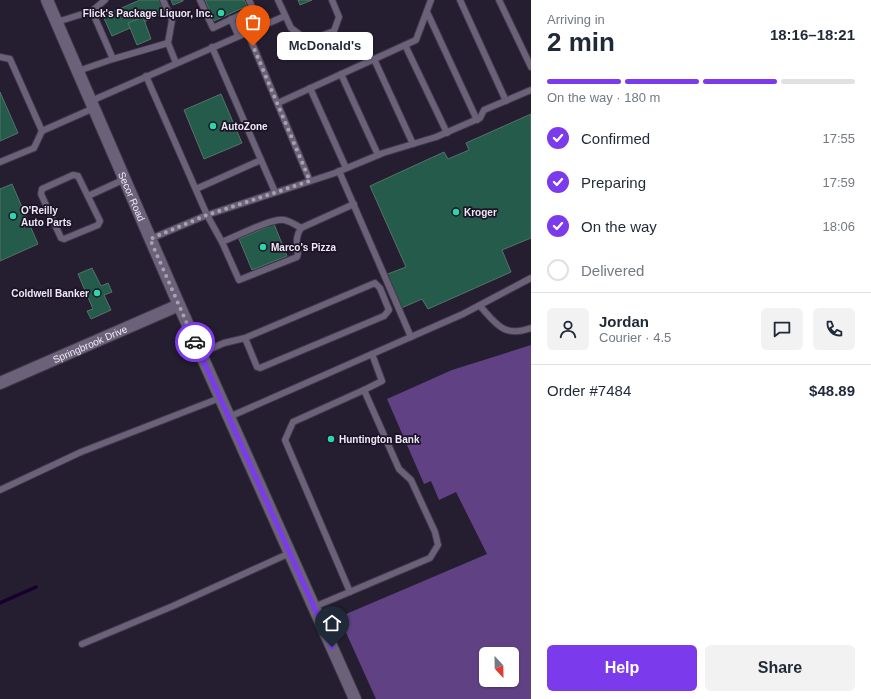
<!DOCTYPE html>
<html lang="en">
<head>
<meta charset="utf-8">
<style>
  :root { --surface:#fff; --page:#f2f2f3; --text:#1f2937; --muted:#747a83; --line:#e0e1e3; --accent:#7c3aed }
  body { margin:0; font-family:Helvetica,sans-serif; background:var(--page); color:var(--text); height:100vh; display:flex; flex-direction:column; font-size:15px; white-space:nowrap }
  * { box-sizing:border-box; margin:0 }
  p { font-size:13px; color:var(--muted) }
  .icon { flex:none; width:22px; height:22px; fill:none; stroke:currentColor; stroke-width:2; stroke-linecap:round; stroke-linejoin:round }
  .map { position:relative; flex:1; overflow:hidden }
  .details { display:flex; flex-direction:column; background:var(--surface); width:340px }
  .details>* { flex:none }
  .needle { width:26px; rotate:158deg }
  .controls { position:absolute; left:479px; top:647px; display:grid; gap:8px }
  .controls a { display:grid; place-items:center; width:40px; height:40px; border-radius:6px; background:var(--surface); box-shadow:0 1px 3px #0004; font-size:20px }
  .pin { position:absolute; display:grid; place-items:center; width:34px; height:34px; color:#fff; margin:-41px -17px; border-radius:50% 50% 50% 0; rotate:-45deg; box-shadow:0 0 4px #0007 }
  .pin .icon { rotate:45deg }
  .courier { position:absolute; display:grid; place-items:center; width:40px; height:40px; margin:-20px; border:3px solid #7c3aed; border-radius:50%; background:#fff; color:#222; box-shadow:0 1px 5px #0007 }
  .bubble { position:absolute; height:28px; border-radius:6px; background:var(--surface); box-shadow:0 1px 3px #0004; font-size:13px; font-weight:700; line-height:28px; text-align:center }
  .head em { font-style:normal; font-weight:700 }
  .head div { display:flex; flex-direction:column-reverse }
  .head { display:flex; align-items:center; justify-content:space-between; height:68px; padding:0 16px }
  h1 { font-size:26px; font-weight:700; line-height:30px }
  .bar { display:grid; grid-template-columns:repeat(4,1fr); gap:6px 4px; align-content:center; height:48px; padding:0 16px }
  .bar i { height:5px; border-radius:3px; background:var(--line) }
  .bar .current { background:var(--accent) }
  .bar p { grid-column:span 4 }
  .line { display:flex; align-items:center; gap:10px; padding:0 16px; border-top:1px solid var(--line) }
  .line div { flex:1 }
  .round { display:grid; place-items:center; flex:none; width:42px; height:42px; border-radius:6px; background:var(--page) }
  ol { padding:0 16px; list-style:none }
  li { display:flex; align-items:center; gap:12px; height:44px }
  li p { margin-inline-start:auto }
  li .icon { padding:4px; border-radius:50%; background:var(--accent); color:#fff; stroke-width:4 }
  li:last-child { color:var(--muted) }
  li i { width:22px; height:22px; border:2px solid var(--line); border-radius:50% }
  .primary-button { display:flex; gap:8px; margin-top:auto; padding:8px 16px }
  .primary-button a { flex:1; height:46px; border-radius:6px; background:var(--accent); color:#fff; font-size:16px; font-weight:700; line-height:46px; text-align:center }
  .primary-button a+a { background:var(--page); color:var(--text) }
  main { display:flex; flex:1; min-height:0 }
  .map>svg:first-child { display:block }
  .forest { fill:#604284; fill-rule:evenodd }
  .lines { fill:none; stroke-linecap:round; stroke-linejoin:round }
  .stream { stroke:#17002c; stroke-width:3.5 }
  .building { fill:#255b4a; stroke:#567368 }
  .service-casing { stroke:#3f3849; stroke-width:8 }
  .minor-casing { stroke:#3f3849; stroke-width:14 }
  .tertiary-casing { stroke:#3f3849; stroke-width:14 }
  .service { stroke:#6b6279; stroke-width:6 }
  .minor { stroke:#6b6279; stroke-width:12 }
  .tertiary { stroke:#6b6279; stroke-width:12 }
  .done { stroke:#a7a1b0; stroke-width:4; stroke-dasharray:0 7.2 }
  .route { stroke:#7c3aed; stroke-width:5 }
  .poi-dot { fill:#31d4a9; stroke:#1c1426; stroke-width:1.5 }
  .labels { text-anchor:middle; stroke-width:3.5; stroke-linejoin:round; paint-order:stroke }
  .poi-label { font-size:10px; font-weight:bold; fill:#ede8f5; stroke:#1c1426; text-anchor:start }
  .street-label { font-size:10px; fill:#ede8f5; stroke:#1c1426 }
</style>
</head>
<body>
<main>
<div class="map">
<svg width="531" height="699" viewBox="0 0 531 699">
  <rect width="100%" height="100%" fill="#251d30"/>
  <path class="forest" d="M531 345V699H376L339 617 487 554 456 492 439 500 431 481 424 484 387 399 452 370ZM486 654H512V680H486Z"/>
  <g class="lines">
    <path class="stream" d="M0 603 36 587"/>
  </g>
  <g class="building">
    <path d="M140 0H159L164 13 112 36 103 16Z"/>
    <path d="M171 0H183V1L173 5Z"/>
    <path d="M205 0H244L247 6 214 21Z"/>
    <path d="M298 0H312L300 5Z"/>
    <path d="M143 17 151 39 137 45 128 23Z"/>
    <path d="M0 92 18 133 0 141Z"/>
    <path d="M221 94 242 143 204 159 184 110Z"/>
    <path d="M531 114V238L502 250 511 272 428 309 422 299 399 309 385 275 406 267 370 186 444 152 448 159 469 150 466 143Z"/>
    <path d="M12 184 38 244 0 261V189Z"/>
    <path d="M274 224 287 256 252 270 239 239Z"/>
    <path d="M92 268 101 286 108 283 112 292 104 295 111 310 91 319 87 311 93 309 78 274Z"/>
  </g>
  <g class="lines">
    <g class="service-casing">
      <g id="service">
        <path d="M163 0 172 20 168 43 176 63"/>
        <path d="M200 0 213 28 253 9 249 0"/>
        <path d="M278 0 291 28 308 41 334 31 339 17 332 0"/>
        <path d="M460 0 506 101"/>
        <path d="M499 0 531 67"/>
        <path d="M427 12 477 120"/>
        <path d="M231 19 238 35"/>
        <path d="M57 22 92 11"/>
        <path d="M247 31 310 181"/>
        <path d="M405 45 447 133"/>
        <path d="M212 47 275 192"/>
        <path d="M0 57 10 59 42 131 94 108"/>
        <path d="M113 59 168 43"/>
        <path d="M374 59 413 144"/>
        <path d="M78 71 113 59 92 11 105 0"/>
        <path d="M341 74 378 155"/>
        <path d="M146 76 207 215 222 242 239 280 297 257C301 247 292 242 301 228L354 204"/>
        <path d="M310 88 346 168"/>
        <path d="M91 101 285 16"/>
        <path d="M278 103 416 40 431 0"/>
        <path d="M0 162 34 148 42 131"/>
        <path d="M339 171 411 337"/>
        <path d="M73 175 78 176 100 221 98 225 64 239 61 238 41 194 42 189Z"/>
        <path d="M196 189 261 160"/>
        <path d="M88 196 125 179"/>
        <path d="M150 239 207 215 335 173 383 153 436 137 480 118 484 110 531 90"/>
        <path d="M222 242C235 237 271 218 284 220 290 221 296 225 301 228"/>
        <path d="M480 306C496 324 504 338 531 328"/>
        <path d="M201 353 224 343 245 338 375 283 380 288 389 310 384 316 260 368 257 367 245 338"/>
        <path d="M229 417 463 314 531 278"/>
        <path d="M0 490 81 452 220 398"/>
        <path d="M350 592 285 440 293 422 364 390"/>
        <path d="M314 607 430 558 438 545 435 532 411 480 399 469 364 390 382 381 372 354"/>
        <path d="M82 644 173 606 290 553"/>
      </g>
    </g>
    <g class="minor-casing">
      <g id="minor">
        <path id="s1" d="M0 383 179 305"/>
      </g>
    </g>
    <g class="tertiary-casing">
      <g id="tertiary">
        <path id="s2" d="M47 0 179 305 355 699"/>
      </g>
    </g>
    <use href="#service" class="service"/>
    <use href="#minor" class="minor"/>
    <use href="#tertiary" class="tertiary"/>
  </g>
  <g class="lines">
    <path class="done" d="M195 342 150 239 207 215 310 181 253 46"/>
    <path class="route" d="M195 342 332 647"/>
  </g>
  <g class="poi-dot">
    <circle cx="221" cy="13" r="4"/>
    <circle cx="213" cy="126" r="4"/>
    <circle cx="456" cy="212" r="4"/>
    <circle cx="13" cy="216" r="4"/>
    <circle cx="263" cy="247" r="4"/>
    <circle cx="97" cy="293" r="4"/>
    <circle cx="331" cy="439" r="4"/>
  </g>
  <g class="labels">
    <g class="poi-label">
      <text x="213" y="17" text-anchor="end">Flick's Package Liquor, Inc.</text>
      <text x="221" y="130">AutoZone</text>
      <text x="21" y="214">O'Reilly<tspan x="21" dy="12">Auto Parts</tspan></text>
      <text x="464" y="216">Kroger</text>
      <text x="271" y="251">Marco's Pizza</text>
      <text x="89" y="297" text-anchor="end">Coldwell Banker</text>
      <text x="339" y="443">Huntington Bank</text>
    </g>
    <g class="street-label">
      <text dy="4" stroke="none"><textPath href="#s2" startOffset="214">Secor Road</textPath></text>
      <text dy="4" stroke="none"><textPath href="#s1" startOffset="98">Springbrook Drive</textPath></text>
    </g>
  </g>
</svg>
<div class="controls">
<a><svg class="needle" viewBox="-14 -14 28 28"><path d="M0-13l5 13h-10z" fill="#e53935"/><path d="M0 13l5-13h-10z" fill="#747a83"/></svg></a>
</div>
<div class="pin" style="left:253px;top:46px;background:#ea580c"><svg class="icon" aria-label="bag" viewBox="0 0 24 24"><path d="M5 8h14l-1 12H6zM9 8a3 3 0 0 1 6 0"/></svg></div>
<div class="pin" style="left:332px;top:647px;background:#1f2937"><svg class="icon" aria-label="home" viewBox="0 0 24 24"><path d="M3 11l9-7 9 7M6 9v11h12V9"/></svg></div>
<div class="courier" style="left:195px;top:342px"><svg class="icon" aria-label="car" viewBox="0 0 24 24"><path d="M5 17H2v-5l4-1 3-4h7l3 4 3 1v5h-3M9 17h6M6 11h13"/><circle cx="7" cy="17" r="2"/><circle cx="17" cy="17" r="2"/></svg></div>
<div class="bubble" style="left:277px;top:32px;width:96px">McDonald's</div>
</div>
<section class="details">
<div class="head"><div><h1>2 min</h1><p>Arriving in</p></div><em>18:16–18:21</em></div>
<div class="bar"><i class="current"></i><i class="current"></i><i class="current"></i><i></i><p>On the way · 180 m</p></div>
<ol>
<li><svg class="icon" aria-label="check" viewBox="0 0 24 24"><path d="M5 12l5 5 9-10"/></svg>Confirmed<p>17:55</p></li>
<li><svg class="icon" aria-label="check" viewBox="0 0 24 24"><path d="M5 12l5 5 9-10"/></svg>Preparing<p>17:59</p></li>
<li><svg class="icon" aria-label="check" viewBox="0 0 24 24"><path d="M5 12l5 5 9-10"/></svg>On the way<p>18:06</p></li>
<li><i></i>Delivered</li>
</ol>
<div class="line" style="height:72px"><a class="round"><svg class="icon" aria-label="person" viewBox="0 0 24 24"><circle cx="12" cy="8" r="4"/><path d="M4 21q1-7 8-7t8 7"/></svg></a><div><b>Jordan</b><p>Courier · 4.5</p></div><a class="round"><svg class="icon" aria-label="chat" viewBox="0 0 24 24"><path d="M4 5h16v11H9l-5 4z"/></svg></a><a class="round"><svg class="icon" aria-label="phone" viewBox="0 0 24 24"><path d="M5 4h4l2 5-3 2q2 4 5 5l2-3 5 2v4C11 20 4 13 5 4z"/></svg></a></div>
<div class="line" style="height:52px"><div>Order #7484</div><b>$48.89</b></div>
<div class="primary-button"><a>Help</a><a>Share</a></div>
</section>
</main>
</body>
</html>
